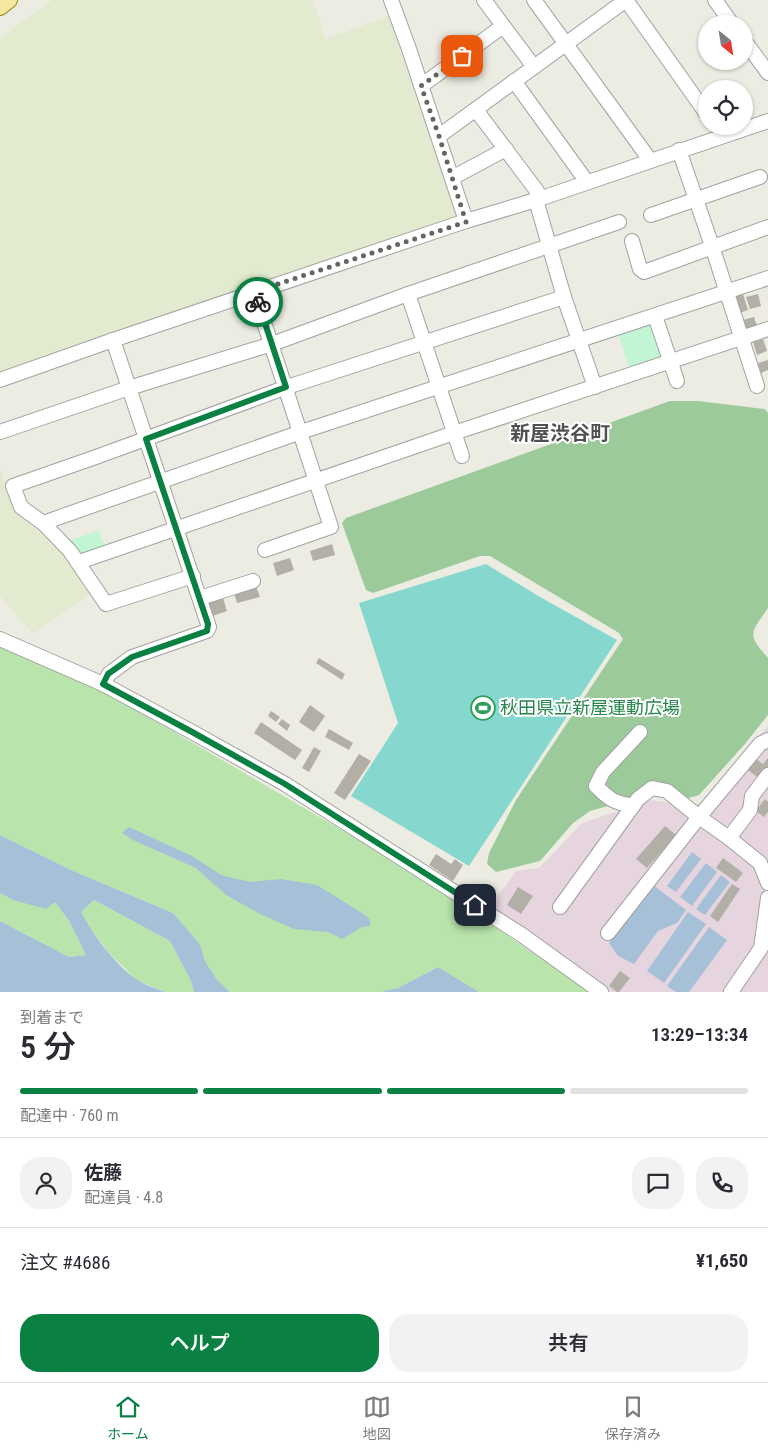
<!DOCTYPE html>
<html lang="ja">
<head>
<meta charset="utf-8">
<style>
  :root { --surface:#fff; --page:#f2f2f3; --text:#2b2b33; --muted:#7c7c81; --line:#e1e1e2; --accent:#0b8043 }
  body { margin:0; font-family:"Roboto Condensed","Noto Sans JP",sans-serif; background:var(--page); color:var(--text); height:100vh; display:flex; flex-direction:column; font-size:19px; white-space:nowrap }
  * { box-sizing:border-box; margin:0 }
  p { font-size:16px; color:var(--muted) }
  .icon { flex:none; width:28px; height:28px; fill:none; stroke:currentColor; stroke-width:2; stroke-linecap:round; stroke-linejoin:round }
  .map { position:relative; height:992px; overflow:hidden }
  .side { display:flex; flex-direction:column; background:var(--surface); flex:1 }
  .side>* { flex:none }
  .needle { width:32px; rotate:150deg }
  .buttons { position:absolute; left:698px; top:15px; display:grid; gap:10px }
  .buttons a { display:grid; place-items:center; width:55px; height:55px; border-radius:50%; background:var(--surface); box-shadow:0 1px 4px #0004; font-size:25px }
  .pin { position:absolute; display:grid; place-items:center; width:42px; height:42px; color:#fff; margin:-21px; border-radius:10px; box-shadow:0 2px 8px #0006 }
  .courier { position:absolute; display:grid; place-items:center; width:50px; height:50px; margin:-25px; border:4px solid #0b8043; border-radius:50%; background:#fff; color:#222; box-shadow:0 1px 6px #0007 }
  .summary em { font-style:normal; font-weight:600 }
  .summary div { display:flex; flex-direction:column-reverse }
  .summary { display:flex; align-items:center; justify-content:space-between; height:85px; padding:0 20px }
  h1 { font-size:32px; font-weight:600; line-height:38px }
  .bar { display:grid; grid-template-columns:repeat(4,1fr); gap:8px 5px; align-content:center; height:60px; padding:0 20px }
  .bar i { height:6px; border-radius:4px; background:var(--line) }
  .bar .on { background:var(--accent) }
  .bar p { grid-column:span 4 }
  .line { display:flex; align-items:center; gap:12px; padding:0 20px; border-top:1px solid var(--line) }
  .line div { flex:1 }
  .round { display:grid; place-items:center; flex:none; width:52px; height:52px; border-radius:20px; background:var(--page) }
  .primary-button { display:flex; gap:10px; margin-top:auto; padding:10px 20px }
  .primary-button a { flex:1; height:58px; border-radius:20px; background:var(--accent); color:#fff; font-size:20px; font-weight:600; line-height:58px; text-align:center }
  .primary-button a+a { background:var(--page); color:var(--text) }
  .dock { display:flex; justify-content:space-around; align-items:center; height:70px; border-top:1px solid var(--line); background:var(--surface); font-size:14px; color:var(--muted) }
  .dock a { display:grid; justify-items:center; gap:2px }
  .dock .on { color:var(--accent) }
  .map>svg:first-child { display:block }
  .industrial { fill:#e6d5df }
  .farmland { fill:#e2ebcf }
  .grass { fill:#b9e4ac }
  .forest { fill:#9cca9a }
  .park { fill:#c2f5d3 }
  .pitch { fill:#86d7cd }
  .water { fill:#a6c0d8 }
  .building { fill:#b2afa6 }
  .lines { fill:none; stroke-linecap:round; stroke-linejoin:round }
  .minor-casing { stroke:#a1a1a1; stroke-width:16 }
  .major-casing { stroke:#8b810a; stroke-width:18 }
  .minor { stroke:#fff; stroke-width:14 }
  .major { stroke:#f5e6a0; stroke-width:16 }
  .done { stroke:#666562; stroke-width:5; stroke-dasharray:0 9 }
  .route { stroke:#0b8043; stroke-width:6 }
  .labels { text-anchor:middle; stroke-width:4; stroke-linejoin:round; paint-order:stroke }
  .leisure-label { font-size:18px; fill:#27864d; stroke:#fff; text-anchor:start }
  .quarter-label { font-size:20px; font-weight:bold; fill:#505050; stroke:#fff }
</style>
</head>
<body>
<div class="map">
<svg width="768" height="992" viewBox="0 0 768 992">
  <rect width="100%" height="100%" fill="#edece3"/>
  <path class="industrial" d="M768 726V992H611L491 905 516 871 539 868 582 823 651 800 674 803 699 804Z"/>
  <g class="farmland">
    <path d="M52 0H313L326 39 389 16 457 216 0 374V38Z"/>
    <path d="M0 468 16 513 63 551 91 593 33 634 0 596Z"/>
  </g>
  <g class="grass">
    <path d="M0 645 109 694 419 875 590 992H479L438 967 398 988 380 992H230L217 980 205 961 200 944 173 913 71 870 0 835Z"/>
    <path d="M0 893 13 900 55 902 69 921 86 955 69 957 0 921Z"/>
    <path d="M94 900 170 941 191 981 194 992H165L137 980 110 954 90 928 81 912Z"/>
  </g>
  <path class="forest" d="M670 401H698L765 409 768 413V608C750 634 747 634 768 658V715L744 745 699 795 689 798 651 794 590 811 573 823 540 861 496 872 487 864 489 853 516 800 623 639 619 633 490 556H480L373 593 366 590 342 523 346 518Z"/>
  <g class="park">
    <path d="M650 322 663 360 630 371 618 333Z"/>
    <path d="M99 530 105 548 79 557 66 542Z"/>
  </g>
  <path class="pitch" d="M486 564 540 597 617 640 469 866 351 796 398 723 359 603Z"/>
  <g class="water">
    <path d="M129 827 192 856 221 875 250 882 281 879 317 885 365 915 370 920V926L362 927 342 939 328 932 294 929 262 915 226 895 196 868 133 840 122 833Z"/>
    <path d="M0 835 71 870 173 913 200 944 205 961 217 980 230 992H194L191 981 170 941 94 900 81 912C94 936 114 963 136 979 144 985 156 988 165 992H0V921L69 957 86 955 69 921 55 902 46 909 13 900 0 893Z"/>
    <path d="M692 852 701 859 676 892 667 886Z"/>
    <path d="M706 863 717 872 692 906 680 897Z"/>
    <path d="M721 875 730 882 705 915 696 909Z"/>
    <path d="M653 885 686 910 677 923 658 931 634 964 618 956 609 943Z"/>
    <path d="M688 912 706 924 664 983 647 971Z"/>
    <path d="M709 927 727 940 689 992H676L667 986Z"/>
    <path d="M438 967 479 992H380L398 988Z"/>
  </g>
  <g class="building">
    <path d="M743 294 748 310 739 313 735 302 737 301 736 296Z"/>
    <path d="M758 294 761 306 750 309 746 297Z"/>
    <path d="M754 317 757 326 746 330 743 320Z"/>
    <path d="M763 339 767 351 757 355 753 342Z"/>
    <path d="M768 360V370L761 373 758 363Z"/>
    <path d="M332 544 335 555 313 561 310 551Z"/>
    <path d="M290 558 294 570 277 576 273 563Z"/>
    <path d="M256 586 260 597 237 603 234 593Z"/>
    <path d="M223 598 227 611 210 617 206 604Z"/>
    <path d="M319 658 345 674 342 680 316 663Z"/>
    <path d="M310 705 325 716 314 732 299 722Z"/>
    <path d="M271 711 280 717 276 722 268 716Z"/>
    <path d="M282 719 290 725 287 731 278 724Z"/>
    <path d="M261 722 302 750 295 760 254 733Z"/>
    <path d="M329 729 353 743 349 750 325 737Z"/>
    <path d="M314 747 321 751 309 772 302 768Z"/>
    <path d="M359 754 371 761 345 800 334 793Z"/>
    <path d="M768 758V766L759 778 748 770 756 759 763 764Z"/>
    <path d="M765 799 768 802V812L764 817 756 811Z"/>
    <path d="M665 826 676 835 647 868 636 859Z"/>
    <path d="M436 854 451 864 455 859 463 865 453 881 429 865Z"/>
    <path d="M723 858 743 873 736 882 716 868Z"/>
    <path d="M732 884 740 889 718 922 710 916Z"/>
    <path d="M518 887 533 896 521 914 507 905Z"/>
    <path d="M620 971 630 978 619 992H617L609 986Z"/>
  </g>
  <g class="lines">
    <g class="minor-casing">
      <g id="minor">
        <path d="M391 0 409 49 466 221"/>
        <path d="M484 0 534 67"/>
        <path d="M534 0 650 160"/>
        <path d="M626 0 706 113"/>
        <path d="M715 0 732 24"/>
        <path d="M744 40 768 73"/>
        <path d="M514 81 587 182"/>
        <path d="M421 86 503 26"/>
        <path d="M476 110 537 191 536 200 564 297 595 387"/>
        <path d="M439 136 626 0"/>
        <path d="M679 150 711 243 757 386"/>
        <path d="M452 178 506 149"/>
        <path d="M651 215 760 177"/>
        <path d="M632 241 640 269 644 272 768 227"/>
        <path d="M254 292 331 527 265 550"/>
        <path d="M408 294 462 456"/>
        <path d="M655 316 677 381"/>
        <path d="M0 380 113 340 466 221 536 200 768 121"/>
        <path d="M0 432 129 388 272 344 408 294 619 222"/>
        <path d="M43 523 301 432 768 278"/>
        <path d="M79 562 454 433 768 329"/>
        <path d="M193 576 106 604 70 551 43 523 21 507 13 486 96 457 287 387 564 297"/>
        <path d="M200 598 253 581"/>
        <path d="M0 639 103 684 194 733 285 784 522 935 601 992"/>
        <path d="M103 684 109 674 132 657 207 631 209 627 113 340"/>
        <path d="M633 805C615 804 609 799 596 786L603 772 640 732"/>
        <path d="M729 838 760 863 768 883"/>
        <path d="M560 907 638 799 652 788 667 791 699 817 760 744 768 740"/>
        <path d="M608 933 699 817 729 838 750 810 752 796 768 775"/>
        <path d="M731 992 761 948 768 898"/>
      </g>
    </g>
    <g class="major-casing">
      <path id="major" d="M0 7 9 0"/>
    </g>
    <use href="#minor" class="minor"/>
    <use href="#major" class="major"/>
  </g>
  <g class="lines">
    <path class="done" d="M258 302 254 292 466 222 439 136 421 86 462 56"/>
    <path class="route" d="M258 302 286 387 146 439 208 624 207 631 132 657 108 674 103 684 194 733 285 784 475 905"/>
  </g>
  <defs>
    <g id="stadium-ring" transform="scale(1.25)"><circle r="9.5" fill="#fff" stroke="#2e9e5b" stroke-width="1.5"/><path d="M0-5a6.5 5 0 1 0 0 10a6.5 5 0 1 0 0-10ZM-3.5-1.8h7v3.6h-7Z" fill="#2e9e5b"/></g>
  </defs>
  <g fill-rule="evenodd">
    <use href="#stadium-ring" x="483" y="708"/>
  </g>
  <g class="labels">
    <g class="leisure-label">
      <text x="500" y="714">秋田県立新屋運動広場</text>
    </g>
    <g class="quarter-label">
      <text x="560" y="440">新屋渋谷町</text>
    </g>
  </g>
</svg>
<div class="buttons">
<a><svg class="needle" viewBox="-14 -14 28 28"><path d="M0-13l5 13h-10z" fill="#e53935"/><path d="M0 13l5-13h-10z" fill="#7c7c81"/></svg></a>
<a><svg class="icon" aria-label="locate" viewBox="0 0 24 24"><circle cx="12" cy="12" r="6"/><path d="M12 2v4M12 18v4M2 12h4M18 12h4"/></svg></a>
</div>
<div class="pin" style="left:462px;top:56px;background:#ea580c"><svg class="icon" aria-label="bag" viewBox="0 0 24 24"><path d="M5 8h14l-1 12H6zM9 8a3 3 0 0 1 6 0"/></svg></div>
<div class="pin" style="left:475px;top:905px;background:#1f2937"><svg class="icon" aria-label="home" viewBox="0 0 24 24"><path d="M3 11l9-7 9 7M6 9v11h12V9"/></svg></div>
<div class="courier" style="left:258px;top:302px"><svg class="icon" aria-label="bike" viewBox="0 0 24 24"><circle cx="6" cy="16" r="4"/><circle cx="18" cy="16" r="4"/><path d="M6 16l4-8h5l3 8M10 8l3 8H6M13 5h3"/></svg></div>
</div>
<section class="side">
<div class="summary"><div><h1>5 分</h1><p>到着まで</p></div><em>13:29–13:34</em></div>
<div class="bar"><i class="on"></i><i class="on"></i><i class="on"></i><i></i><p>配達中 · 760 m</p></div>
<div class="line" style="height:90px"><a class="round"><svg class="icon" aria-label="person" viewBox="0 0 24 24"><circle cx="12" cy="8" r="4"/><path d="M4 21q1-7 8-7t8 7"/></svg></a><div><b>佐藤</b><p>配達員 · 4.8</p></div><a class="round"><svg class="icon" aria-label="chat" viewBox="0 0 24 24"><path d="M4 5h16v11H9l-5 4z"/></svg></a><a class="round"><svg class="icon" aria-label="phone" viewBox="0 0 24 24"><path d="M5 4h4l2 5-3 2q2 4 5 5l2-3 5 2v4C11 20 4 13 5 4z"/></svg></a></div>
<div class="line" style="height:65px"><div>注文 #4686</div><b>¥1,650</b></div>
<div class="primary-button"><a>ヘルプ</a><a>共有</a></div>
</section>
<nav class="dock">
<a class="on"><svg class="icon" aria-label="home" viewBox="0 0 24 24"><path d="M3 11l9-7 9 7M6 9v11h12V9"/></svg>ホーム</a>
<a><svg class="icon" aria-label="map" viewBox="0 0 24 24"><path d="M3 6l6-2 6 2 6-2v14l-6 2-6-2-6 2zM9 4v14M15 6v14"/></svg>地図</a>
<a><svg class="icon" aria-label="saved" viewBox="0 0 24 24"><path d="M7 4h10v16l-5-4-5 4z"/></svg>保存済み</a>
</nav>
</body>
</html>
